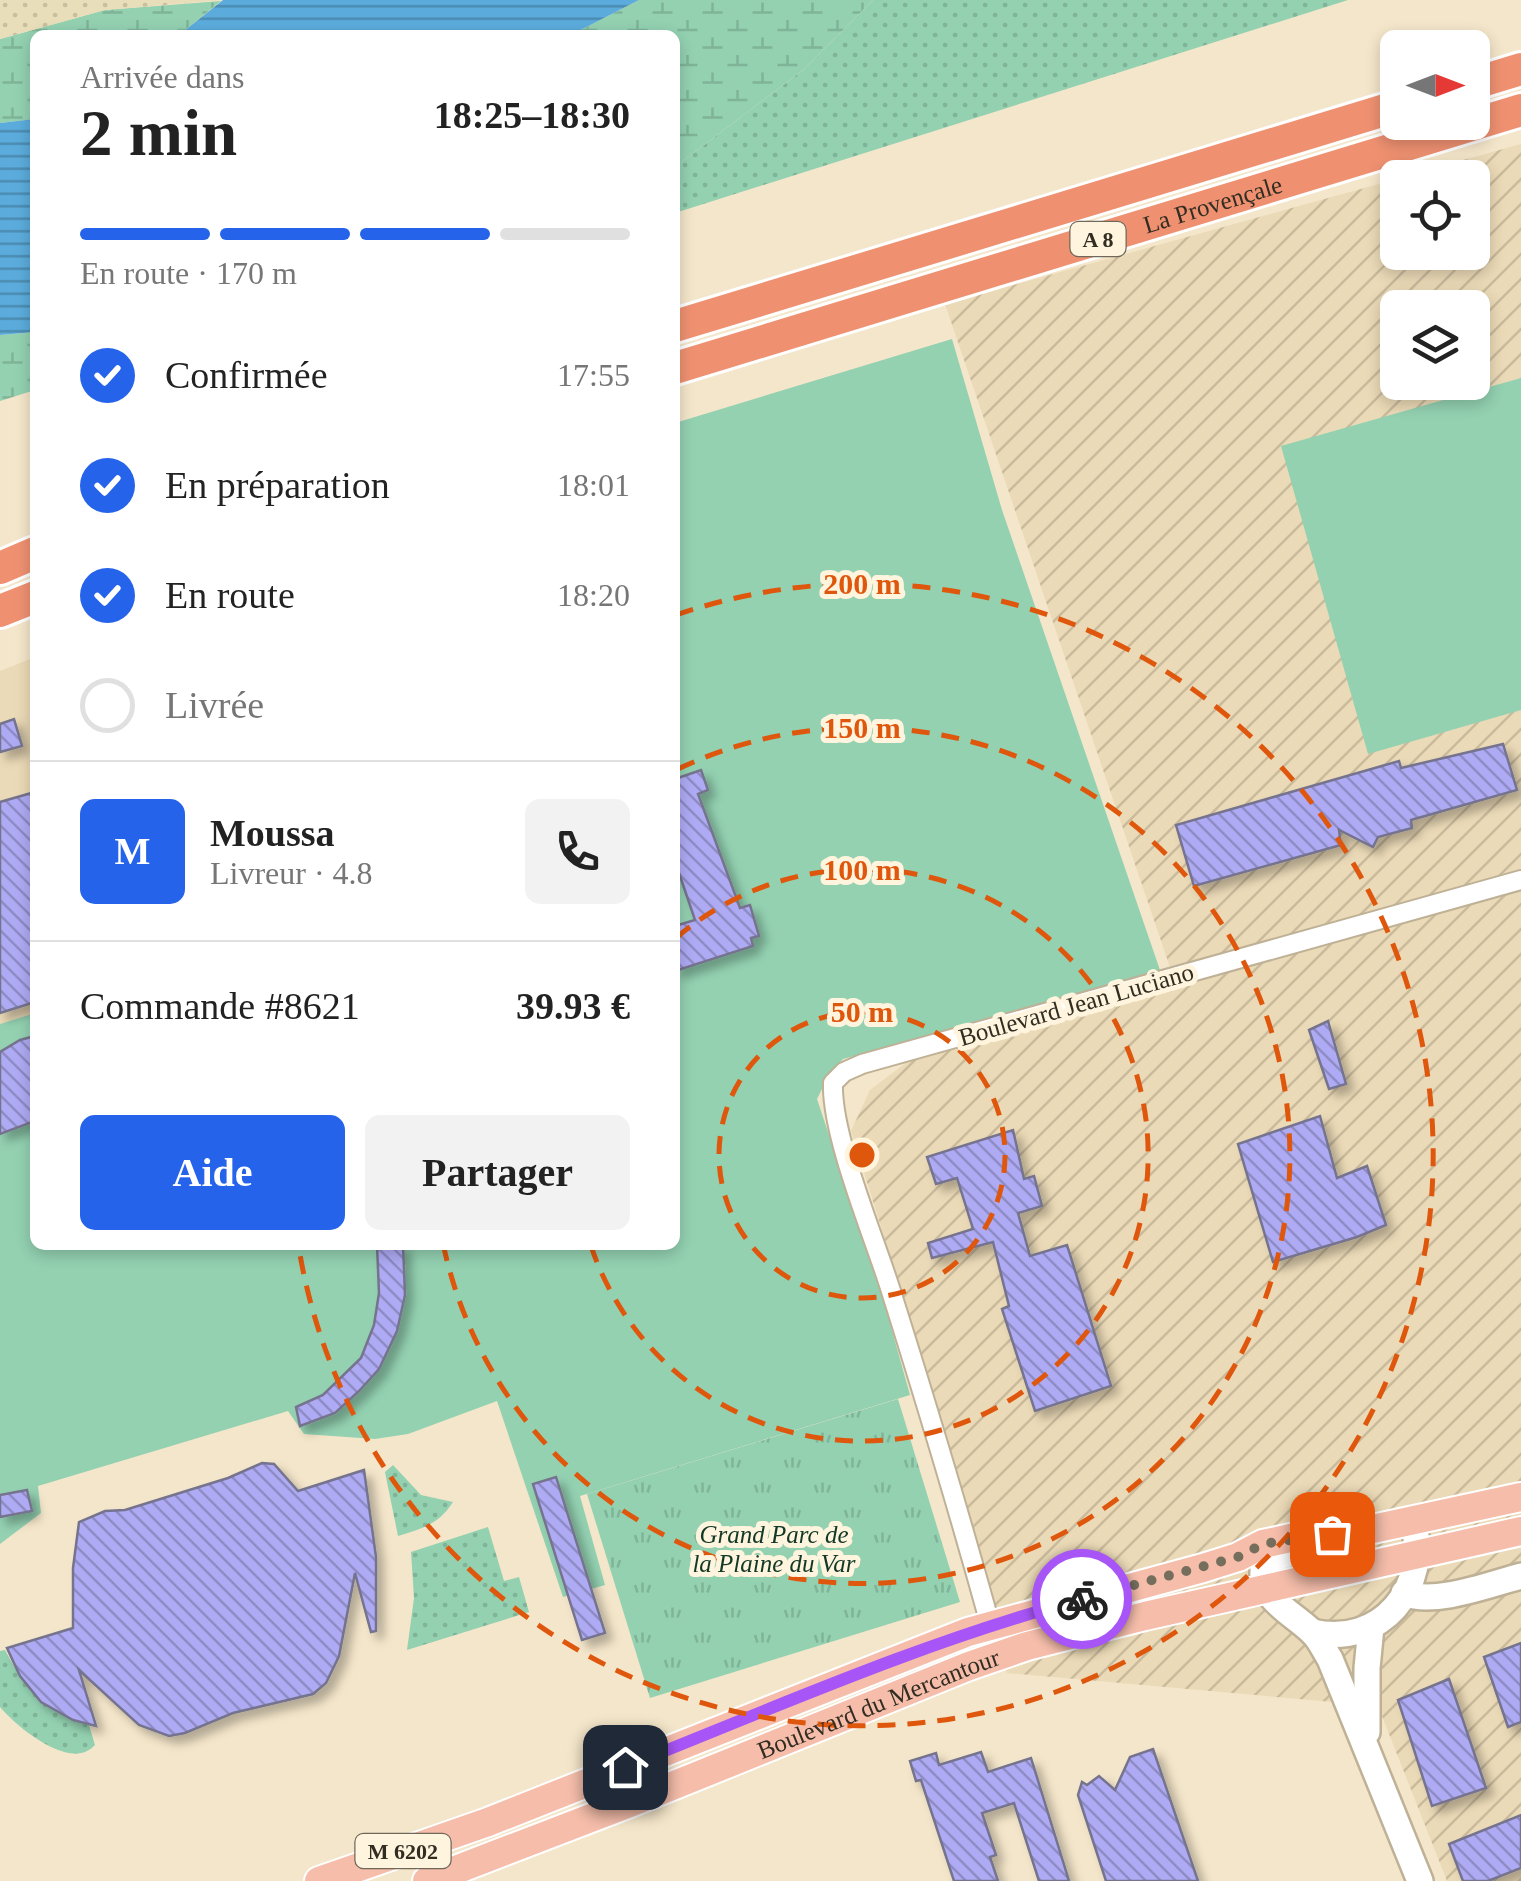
<!DOCTYPE html>
<html lang="fr">
<head>
<meta charset="utf-8">
<style>
  :root { --surface:#fff; --page:#f2f2f2; --text:#222; --muted:#767676; --line:#e0e0e0; --accent:#2563eb }
  body { margin:0; font-family:Georgia,serif; background:var(--page); color:var(--text); height:100vh; display:flex; flex-direction:column; font-size:38px; white-space:nowrap }
  * { box-sizing:border-box; margin:0 }
  p { font-size:32px; color:var(--muted) }
  .icon { flex:none; width:55px; height:55px; fill:none; stroke:currentColor; stroke-width:2; stroke-linecap:round; stroke-linejoin:round }
  .map { position:relative; flex:1; overflow:hidden }
  .drawer { position:absolute; left:30px; top:30px; width:650px; height:1220px; display:flex; flex-direction:column; background:var(--surface); border-radius:15px; box-shadow:0 5px 15px #0003 }
  .drawer>* { flex:none }
  .needle { width:65px; rotate:90deg }
  .fabs { position:absolute; left:1380px; top:30px; display:grid; gap:20px }
  .fabs a { display:grid; place-items:center; width:110px; height:110px; border-radius:15px; background:var(--surface); box-shadow:0 5px 15px #0003; font-size:50px }
  .pin { position:absolute; display:grid; place-items:center; width:85px; height:85px; color:#fff; margin:-42px; border-radius:20px; box-shadow:0 5px 15px #0006 }
  .courier { position:absolute; display:grid; place-items:center; width:100px; height:100px; margin:-50px; border:8px solid #a855f7; border-radius:50%; background:#fff; color:#222; box-shadow:0 2px 12px #0007 }
  .summary em { font-style:normal; font-weight:600 }
  .summary div { display:flex; flex-direction:column-reverse }
  .summary { display:flex; align-items:center; justify-content:space-between; height:170px; padding:0 50px }
  h1 { font-size:65px; font-weight:600; line-height:75px }
  .bar { display:grid; grid-template-columns:repeat(4,1fr); gap:15px 10px; align-content:center; height:120px; padding:0 50px }
  .bar i { height:12px; border-radius:8px; background:var(--line) }
  .bar .on { background:var(--accent) }
  .bar p { grid-column:span 4 }
  .line { display:flex; align-items:center; gap:25px; padding:0 50px; border-top:2px solid var(--line) }
  .line div { flex:1 }
  .round { display:grid; place-items:center; flex:none; width:105px; height:105px; border-radius:15px; background:var(--page) }
  ol { padding:0 50px; list-style:none }
  li { display:flex; align-items:center; gap:30px; height:110px }
  li p { margin-inline-start:auto }
  li .icon { padding:10px; border-radius:50%; background:var(--accent); color:#fff; stroke-width:4 }
  li:last-child { color:var(--muted) }
  li i { width:55px; height:55px; border:5px solid var(--line); border-radius:50% }
  .button { display:flex; gap:20px; margin-top:auto; padding:20px 50px }
  .button a { flex:1; height:115px; border-radius:15px; background:var(--accent); color:#fff; font-size:40px; font-weight:600; line-height:115px; text-align:center }
  .button a+a { background:var(--page); color:var(--text) }
  .map>svg:first-child { display:block }
  .industrial { fill:url(#industrial-furrows); fill-rule:evenodd }
  .built { fill:#ebdab7 }
  .grass { fill:url(#grass-dots) }
  .wetland { fill:url(#wetland-marsh) }
  .sand { fill:url(#sand-dots) }
  .park { fill:url(#park-tufts) }
  .pitch { fill:#93d1b1 }
  .water { fill:url(#water-rules) }
  .building { fill:url(#building-back-hatch); stroke:#74738d; stroke-width:2.5; filter:url(#shadow) }
  .lines { fill:none; stroke-linecap:round; stroke-linejoin:round }
  .street-casing { stroke:#beb196; stroke-width:22 }
  .secondary-casing { stroke:#beb196; stroke-width:30 }
  .primary-casing { stroke:#fff; stroke-width:32 }
  .highway-casing { stroke:#fff; stroke-width:38 }
  .street { stroke:#fff; stroke-width:18 }
  .secondary { stroke:#fff; stroke-width:25 }
  .primary { stroke:#f5bdaa; stroke-width:28 }
  .highway { stroke:#ef9171; stroke-width:32 }
  .done { stroke:#766e5d; stroke-width:10; stroke-dasharray:0 18 }
  .route { stroke:#a855f7; stroke-width:12 }
  .ring { fill:none; stroke:#df570d; stroke-width:5; stroke-dasharray:18 12 }
  .labels { text-anchor:middle; stroke-width:10; stroke-linejoin:round; paint-order:stroke }
  .shield { fill:#fff4dd; stroke:#70695a; stroke-width:2.5 }
  .shield-label { font-size:22px; font-weight:bold; fill:#322d22 }
  .street-label { font-size:25px; fill:#322d22; stroke:#fff4dd }
  .park-label { font-size:25px; font-style:italic; fill:#123927; stroke:#fff4dd }
  .centre { fill:#df570d; stroke:#fff4dd; stroke-width:5 }
  .ring-label { font-size:30px; text-anchor:middle; font-weight:bold; fill:#df570d; stroke:#fff4dd; stroke-width:10; stroke-linejoin:round; paint-order:stroke }
</style>
</head>
<body>
<div class="map">
<svg width="1521" height="1881" viewBox="0 0 1521 1881">
  <defs>
    <pattern id="industrial-furrows" width="10" height="10" patternUnits="userSpaceOnUse" patternTransform="scale(2.5)"><rect width="10" height="10" fill="#ebdab7"/><path d="M-1 1l2-2M0 10L10 0M9 11l2-2" fill="none" stroke="#cabb9d"/></pattern>
    <pattern id="grass-dots" width="8" height="8" patternUnits="userSpaceOnUse" patternTransform="scale(2.5)"><rect width="8" height="8" fill="#93d1b1"/><path d="M2 2h.1M6 6h.1" fill="none" stroke="#7fb498" stroke-width="1.8" stroke-linecap="round"/></pattern>
    <pattern id="wetland-marsh" width="20" height="14" patternUnits="userSpaceOnUse" patternTransform="scale(2.5)"><rect width="20" height="14" fill="#93d1b1"/><path d="M1 5h8M5 5V1M11 12h8M15 12V8" fill="none" stroke="#7fb498"/></pattern>
    <pattern id="sand-dots" width="8" height="8" patternUnits="userSpaceOnUse" patternTransform="scale(2.5)"><rect width="8" height="8" fill="#e8deb9"/><path d="M2 2h.1M6 6h.1" fill="none" stroke="#c7bf9f" stroke-width="1.8" stroke-linecap="round"/></pattern>
    <pattern id="park-tufts" width="24" height="20" patternUnits="userSpaceOnUse" patternTransform="scale(2.5)"><rect width="24" height="20" fill="#93d1b1"/><path d="M3 7l-1-3M5 7V3M7 7l1-3M15 17l-1-3M17 17v-4M19 17l1-3" fill="none" stroke="#7fb498"/></pattern>
    <pattern id="water-rules" width="6" height="5" patternUnits="userSpaceOnUse" patternTransform="scale(2.5)"><rect width="6" height="5" fill="#5bacdc"/><path d="M0 2.5h6" fill="none" stroke="#4c8cb2"/></pattern>
    <pattern id="building-back-hatch" width="6" height="6" patternUnits="userSpaceOnUse" patternTransform="scale(2.5)"><rect width="6" height="6" fill="#aeaaf4"/><path d="M-1 5l2 2M0 0l6 6M5-1l2 2" fill="none" stroke="#8e8bc5"/></pattern>
    <filter id="shadow"><feDropShadow dx="7" dy="7" stdDeviation="5" flood-color="#0004"/></filter>
  </defs>
  <rect width="100%" height="100%" fill="#f4e6ca"/>
  <path class="industrial" d="M1521 144V1881H1447L1378 1706 1007 1673 932 1390 851 1131 870 1090 907 1062 1176 985 945 304 1397 179 1398 252H1472V178L1402 177ZM1398 308H1472V382H1398Z"/>
  <path class="built" d="M35 657V1013L0 1024V671Z"/>
  <g class="grass">
    <path d="M873 0H1348L675 213V167L803 70Z"/>
    <path d="M393 1465 421 1495 453 1502C439 1524 422 1529 398 1536L385 1472Z"/>
    <path d="M488 1527 504 1581 519 1577 529 1612 407 1650 414 1598 411 1552Z"/>
    <path d="M5 1650C27 1691 43 1711 89 1725L95 1745C71 1772 18 1728 0 1707V1651Z"/>
  </g>
  <g class="wetland">
    <path d="M639 0H873L803 70 675 167V35H571Z"/>
    <path d="M221 1 179 35H35V119L0 123V39L105 10Z"/>
    <path d="M35 332V390L0 401V335Z"/>
  </g>
  <path class="sand" d="M0 0H223L105 10 0 39Z"/>
  <path class="park" d="M898 1399 960 1602 650 1698 587 1494Z"/>
  <g class="pitch">
    <path d="M952 339 1002 510 1162 976 843 1059 831 1071 817 1099 881 1291 910 1395 580 1496 605 1585 563 1597 497 1401 408 1434 375 1439 304 1434 288 1411 38 1486 41 1513 0 1544V1024L35 1013V1245H675V423Z"/>
    <path d="M1521 378V710L1368 754 1281 446Z"/>
  </g>
  <g class="water">
    <path d="M223 0H639L571 35H179Z"/>
    <path d="M35 119V332L0 335V123Z"/>
  </g>
  <g class="building">
    <path d="M14 719 22 746 0 752V724Z"/>
    <path d="M1503 744 1517 790 1411 820 1412 828 1378 837 1373 847 1339 830 1341 845 1194 886 1176 825 1399 761 1401 768Z"/>
    <path d="M701 770 708 790 698 794 740 908 750 905 759 936 751 938 753 946 675 971V926L695 920 679 873 675 875V779Z"/>
    <path d="M35 792V1002L0 1013V802Z"/>
    <path d="M1328 1021 1346 1084 1329 1089 1309 1030Z"/>
    <path d="M35 1036V1121L0 1134V1052L20 1040Z"/>
    <path d="M1320 1116 1337 1178 1367 1166 1386 1225 1357 1237 1273 1262 1238 1144Z"/>
    <path d="M1013 1130 1024 1179 1034 1176 1042 1206 1018 1213 1030 1256 1067 1245 1111 1386 1035 1411 1002 1309 1009 1306 993 1242 932 1258 928 1243 973 1229 957 1178 936 1184 927 1157Z"/>
    <path d="M377 1245H403L405 1295 397 1331 379 1369 359 1391 335 1413 300 1426 296 1407 323 1395 361 1358 374 1325 379 1293Z"/>
    <path d="M262 1463 274 1464 298 1491 364 1470 376 1557V1631L371 1632 355 1573 339 1656 326 1683 313 1694 233 1713 185 1733 169 1736 139 1725 79 1670 96 1726 73 1720 41 1702 20 1676 7 1648 73 1628V1568L79 1522 105 1511 125 1510 228 1478Z"/>
    <path d="M556 1477 605 1633 582 1640 533 1484Z"/>
    <path d="M27 1490 32 1511 0 1517V1495Z"/>
    <path d="M1521 1643V1722L1508 1727 1484 1657Z"/>
    <path d="M1449 1679 1486 1788 1432 1806 1398 1700Z"/>
    <path d="M1153 1749 1198 1881H1106L1078 1795 1082 1782 1087 1785 1099 1776 1115 1790 1130 1757Z"/>
    <path d="M981 1752 988 1772 1031 1758 1069 1881H1039L1014 1803 982 1813 996 1855 990 1857 998 1881H954L921 1780 916 1781 910 1761 936 1753 939 1765Z"/>
    <path d="M1521 1815V1868L1488 1881H1463L1449 1844Z"/>
  </g>
  <g class="lines">
    <g class="street-casing">
      <path id="street" d="M990 1624C959 1512 925 1399 890 1288 873 1234 831 1135 833 1083L844 1072 862 1064 1521 880"/>
    </g>
    <g class="secondary-casing">
      <g id="secondary">
        <path d="M1328 1542 1269 1560 1264 1564C1256 1598 1292 1612 1312 1632 1320 1639 1324 1650 1330 1659L1420 1881"/>
        <path d="M1404 1593C1434 1606 1490 1584 1521 1576"/>
        <path d="M1312 1632C1381 1648 1431 1587 1413 1521"/>
        <path d="M1367 1732V1668L1371 1627"/>
      </g>
    </g>
    <g class="primary-casing">
      <g id="primary">
        <path d="M319 1881 488 1822 968 1632 1203 1568 1238 1557 1263 1544 1295 1537 1368 1530 1521 1497"/>
        <path id="s1" d="M427 1881 630 1803 969 1666 1027 1646 1145 1616 1521 1531"/>
      </g>
    </g>
    <g class="highway-casing">
      <g id="highway">
        <path d="M1472 84 1521 69"/>
        <path d="M675 326 1398 106"/>
        <path id="s2" d="M675 368 1521 110"/>
        <path d="M0 568 35 553"/>
        <path d="M0 611 35 597"/>
      </g>
    </g>
    <use href="#street" class="street"/>
    <use href="#secondary" class="secondary"/>
    <use href="#primary" class="primary"/>
    <use href="#highway" class="highway"/>
  </g>
  <g class="lines">
    <path class="done" d="M1082 1599 1238 1557 1263 1544 1332 1534"/>
    <path class="route" d="M625 1767C776 1707 925 1641 1082 1599"/>
  </g>
  <g class="ring">
    <circle cx="862" cy="1155" r="143"/>
    <path d="M676 938A286 286 0 1 1 591 1246"/>
    <path d="M678 769A428 428 0 1 1 444 1248"/>
    <path d="M676 615A571 571 0 1 1 299 1249"/>
  </g>
  <g class="labels">
    <g class="shield">
      <rect x="1070.5" y="222" width="55" height="34" rx="8"/>
      <rect x="355.5" y="1834" width="95" height="34" rx="8"/>
    </g>
    <g class="shield-label">
      <text x="1098" y="247">A 8</text>
      <text x="403" y="1859">M 6202</text>
    </g>
    <g class="street-label">
      <text dy="9" stroke="none"><textPath href="#s2" startOffset="562">La Provençale</textPath></text>
      <text transform="translate(1076 1004) rotate(-16)" y="9">Boulevard Jean Luciano</text>
      <text dy="9" stroke="none"><textPath href="#s1" startOffset="485">Boulevard du Mercantour</textPath></text>
    </g>
    <g class="park-label">
      <text x="774" y="1543">Grand Parc de<tspan x="774" dy="29">la Plaine du Var</tspan></text>
    </g>
  </g>
  <circle cx="862" cy="1155" r="15" class="centre"/>
  <g class="ring-label">
    <text x="862" y="594">200 m</text>
    <text x="862" y="738">150 m</text>
    <text x="862" y="880">100 m</text>
    <text x="862" y="1022">50 m</text>
  </g>
</svg>
<div class="fabs">
<a><svg class="needle" viewBox="-14 -14 28 28"><path d="M0-13l5 13h-10z" fill="#e53935"/><path d="M0 13l5-13h-10z" fill="#767676"/></svg></a>
<a><svg class="icon" aria-label="locate" viewBox="0 0 24 24"><circle cx="12" cy="12" r="6"/><path d="M12 2v4M12 18v4M2 12h4M18 12h4"/></svg></a>
<a><svg class="icon" aria-label="layers" viewBox="0 0 24 24"><path d="M12 4l9 5-9 5-9-5zM3 14l9 5 9-5"/></svg></a>
</div>
<div class="pin" style="left:1332px;top:1534px;background:#ea580c"><svg class="icon" aria-label="bag" viewBox="0 0 24 24"><path d="M5 8h14l-1 12H6zM9 8a3 3 0 0 1 6 0"/></svg></div>
<div class="pin" style="left:625px;top:1767px;background:#1f2937"><svg class="icon" aria-label="home" viewBox="0 0 24 24"><path d="M3 11l9-7 9 7M6 9v11h12V9"/></svg></div>
<div class="courier" style="left:1082px;top:1599px"><svg class="icon" aria-label="bike" viewBox="0 0 24 24"><circle cx="6" cy="16" r="4"/><circle cx="18" cy="16" r="4"/><path d="M6 16l4-8h5l3 8M10 8l3 8H6M13 5h3"/></svg></div>
<section class="drawer">
<div class="summary"><div><h1>2 min</h1><p>Arrivée dans</p></div><em>18:25–18:30</em></div>
<div class="bar"><i class="on"></i><i class="on"></i><i class="on"></i><i></i><p>En route · 170 m</p></div>
<ol>
<li><svg class="icon" aria-label="check" viewBox="0 0 24 24"><path d="M5 12l5 5 9-10"/></svg>Confirmée<p>17:55</p></li>
<li><svg class="icon" aria-label="check" viewBox="0 0 24 24"><path d="M5 12l5 5 9-10"/></svg>En préparation<p>18:01</p></li>
<li><svg class="icon" aria-label="check" viewBox="0 0 24 24"><path d="M5 12l5 5 9-10"/></svg>En route<p>18:20</p></li>
<li><i></i>Livrée</li>
</ol>
<div class="line" style="height:180px"><b class="round" style="background:var(--accent);color:#fff">M</b><div><b>Moussa</b><p>Livreur · 4.8</p></div><a class="round"><svg class="icon" aria-label="phone" viewBox="0 0 24 24"><path d="M5 4h4l2 5-3 2q2 4 5 5l2-3 5 2v4C11 20 4 13 5 4z"/></svg></a></div>
<div class="line" style="height:130px"><div>Commande #8621</div><b>39.93 €</b></div>
<div class="button"><a>Aide</a><a>Partager</a></div>
</section>
</div>
</body>
</html>
